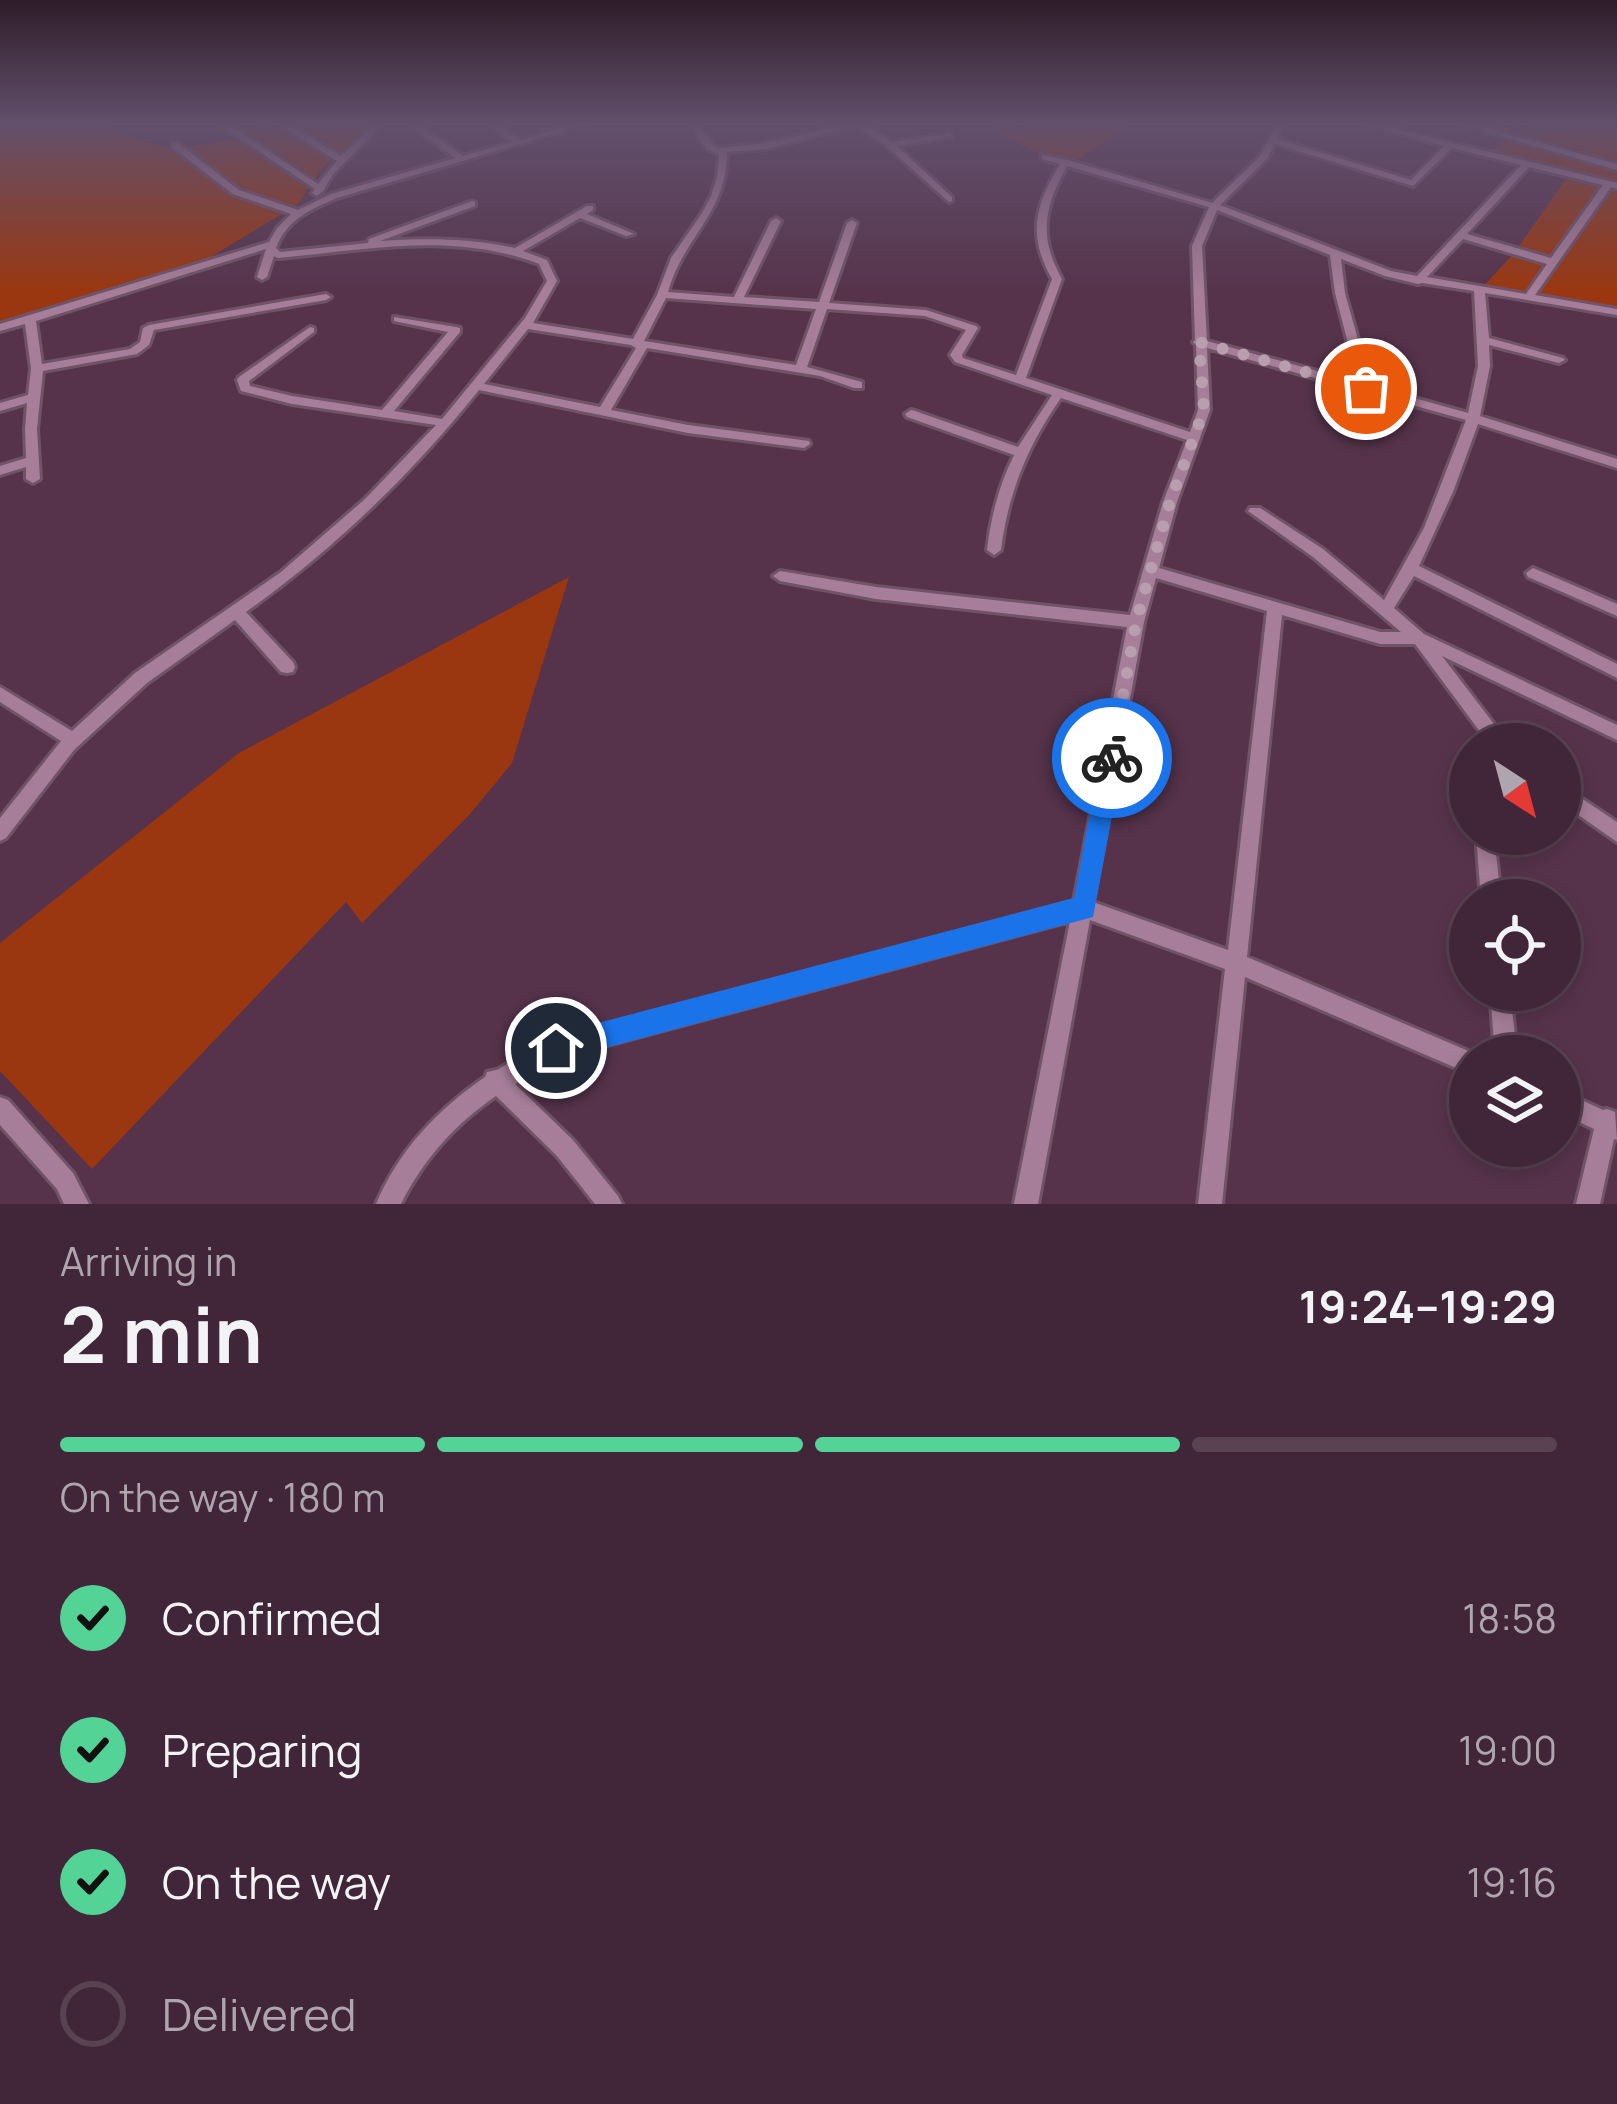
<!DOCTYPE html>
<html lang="en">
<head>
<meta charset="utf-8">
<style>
  :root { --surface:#402638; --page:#472e40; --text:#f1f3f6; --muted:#aea5ae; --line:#594353; --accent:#54d396 }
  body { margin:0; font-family:Manrope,sans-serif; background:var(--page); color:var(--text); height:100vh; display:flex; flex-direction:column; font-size:45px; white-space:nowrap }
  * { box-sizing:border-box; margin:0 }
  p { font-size:39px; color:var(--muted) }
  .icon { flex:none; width:66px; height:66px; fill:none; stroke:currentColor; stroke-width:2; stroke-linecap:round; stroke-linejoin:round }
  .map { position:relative; height:1204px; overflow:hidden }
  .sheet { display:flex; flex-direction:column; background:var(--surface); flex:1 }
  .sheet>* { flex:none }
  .needle { width:78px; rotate:144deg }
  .controls { position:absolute; left:1449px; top:723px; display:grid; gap:24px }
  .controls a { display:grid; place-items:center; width:132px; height:132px; border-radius:50%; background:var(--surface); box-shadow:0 6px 18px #0003,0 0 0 3px var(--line); font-size:60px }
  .pin { position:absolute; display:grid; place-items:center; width:102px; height:102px; color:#fff; margin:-51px; border:6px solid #fff; border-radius:50%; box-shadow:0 3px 12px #0007 }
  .courier { position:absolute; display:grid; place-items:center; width:120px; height:120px; margin:-60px; border:9px solid #1a73e8; border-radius:50%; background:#fff; color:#222; box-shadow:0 3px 15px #0007 }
  .head em { font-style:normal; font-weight:700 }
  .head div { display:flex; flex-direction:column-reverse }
  .head { display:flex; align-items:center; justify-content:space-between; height:204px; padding:0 60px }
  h1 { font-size:78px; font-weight:700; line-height:90px }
  .bar { display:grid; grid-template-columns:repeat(4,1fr); gap:18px 12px; align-content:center; height:144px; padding:0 60px }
  .bar i { height:15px; border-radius:9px; background:var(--line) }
  .bar .active { background:var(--accent) }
  .bar p { grid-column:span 4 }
  ol { padding:0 60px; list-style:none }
  li { display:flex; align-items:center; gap:36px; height:132px }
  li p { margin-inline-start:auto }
  li .icon { padding:12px; border-radius:50%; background:var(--accent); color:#111; stroke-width:4 }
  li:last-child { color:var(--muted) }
  li i { width:66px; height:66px; border:6px solid var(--line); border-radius:50% }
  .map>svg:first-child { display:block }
  .green { fill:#9a3710 }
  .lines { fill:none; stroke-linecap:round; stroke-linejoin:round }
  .minor-casing { stroke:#705367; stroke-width:6 }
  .minor { fill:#a67e99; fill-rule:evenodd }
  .route { fill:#1a73e8 }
  .done { stroke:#b89eaf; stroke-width:12; stroke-dasharray:0 21.6 }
</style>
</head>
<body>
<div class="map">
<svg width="1617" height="1204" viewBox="0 0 1617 1204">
  <rect width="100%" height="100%" fill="#56334b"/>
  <g class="green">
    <path d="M0 124H106L120 134 173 149 225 141 261 124H373L322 168 298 204 199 264 0 325Z"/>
    <path d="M981 124H1132L1073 162 1037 153Z"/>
    <path d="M1521 124H1617V309L1480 290 1514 253 1566 179 1488 155Z"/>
    <path d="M569 577 512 763 470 814 362 923 346 902 92 1169 0 1071V943L239 753Z"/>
  </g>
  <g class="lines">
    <g class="minor-casing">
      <g id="minor">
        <path d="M218 124H228L318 184 337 161 278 124H288L341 156 374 124H383L333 174 323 191 317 196 312 193 315 189Z"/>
        <path d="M409 124H418L463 156 512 142 489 124H498L520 140 575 124H588L337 198C311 209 286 220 276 248L280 252 368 243 369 239 472 201 475 202V206L380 241C426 238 469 238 515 248L587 206H593V210L587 214 634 234 626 236 580 218 523 251 547 260 557 281 533 323 633 339 657 295 671 258 702 213 711 196 717 177 719 154 707 149 690 124H698L713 145 719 148 766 143 846 124H864L892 142 951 133V137H948L897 146 952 197V201L949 202 884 144 856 126 766 149 727 152C727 214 683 237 668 292L734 297 771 221 776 218 781 221 744 297 819 302 847 223 852 220 857 223 829 303 926 310 976 326 978 328 962 355 963 358 1016 375 1052 279C1027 235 1035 206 1060 164L1042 159V155L1068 160 1212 203 1260 156 1277 124H1285L1277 139 1411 180 1444 146 1362 124H1376L1617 183V189L1611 187 1535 295 1617 309V315L1485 293 1489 338 1563 358 1565 360 1559 363 1489 345 1490 366 1480 416 1617 459V468L1478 424 1453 492 1419 566 1617 664V678L1414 576 1394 608 1424 634 1617 725V740L1442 656 1494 724 1503 744H1485L1481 733 1415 644H1380L1282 615 1247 957 1478 1055 1470 1056V1074L1245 977 1222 1204H1198L1225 969 1090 920 1038 1204H1014L1070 921 559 1058 515 1084 573 1140 618 1196 622 1204H595L557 1156 496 1096C455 1124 423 1160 401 1204H376C399 1150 437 1110 485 1077L487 1072 497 1070 547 1040 1074 901 1127 627 876 599 780 581 773 576 780 571 876 587 1130 615 1163 502 1187 440 1061 398C1028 445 1008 493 1001 550L994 555 987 550C991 516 999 485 1014 455L907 417 905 414 911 410 915 411 1018 447 1052 395 955 362 950 355 966 330 925 316 827 309 807 367 862 382V388H854L820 376 647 348 611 410 688 425 809 441 810 444 804 448 688 433 479 390C412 474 333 550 246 612L293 662 295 667 293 672 287 673 281 672 235 620 147 683 74 750 6 838 0 841V818L61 741 0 702V687L72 731 135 673 281 572 365 499 436 425 292 404 241 391 237 380 239 377 310 327 314 328V332L249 381 250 386 292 396 382 410 448 332 394 321V317L456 327 460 328V332L394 411 442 419 525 318 547 281 539 264C452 231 367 250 278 258L274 256 267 277 262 280 257 277 266 249 36 321 42 364 130 349 140 342 143 328 149 325 326 294 331 297 326 300 154 330 149 345 137 354 43 371 37 429 40 479 33 483 26 479V467L0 475V466L26 458 25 429 27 403 0 411V403L28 395 31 368 25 324 0 331V324L269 242 277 228 291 214 233 194 172 147V143H178L239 190 298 210 331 194 455 158ZM1275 144 1413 186 1452 148 1521 165 1417 276 1391 271 1220 205 1267 159ZM1067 166 1209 207 1192 246 1195 340 1193 342 1196 345 1198 410 1190 432 1026 378 1062 279C1038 236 1044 208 1067 166ZM1529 167 1603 185 1551 258 1467 234ZM1217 210 1330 255 1335 293 1358 382 1207 341 1202 246ZM1463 239 1547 264 1526 294 1427 277ZM1341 259 1385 276 1418 284 1422 283 1474 291 1478 366 1468 413 1371 386 1345 293ZM666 298 816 309 796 365 644 341ZM528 329 631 345 636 348 600 407 484 384ZM1207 348 1466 420 1424 528 1384 600 1323 549 1260 508H1250L1248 511 1313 557 1401 632H1380L1159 568 1177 502 1210 410ZM1156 578 1267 611 1228 950 1093 902 1144 622Z"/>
        <path d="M1459 124H1472L1617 164V170Z"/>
        <path d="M1533 568 1617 604V616L1528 577 1526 573Z"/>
        <path d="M1560 784 1617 822V842L1560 802Z"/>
        <path d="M1476 834H1494L1501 900H1481Z"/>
        <path d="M1490 990H1510L1517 1056H1495Z"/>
        <path d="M1560 1090 1603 1110 1607 1109 1615 1112 1617 1140 1614 1139 1600 1204H1576L1594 1129 1560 1113Z"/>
        <path d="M0 1097 8 1100 73 1173 89 1204H64L57 1189 0 1125Z"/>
      </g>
    </g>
    <use href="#minor" class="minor"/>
  </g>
  <linearGradient id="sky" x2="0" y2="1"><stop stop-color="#2f1c29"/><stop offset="0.42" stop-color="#62506c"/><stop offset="1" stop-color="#62506c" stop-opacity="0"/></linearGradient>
  <rect width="1617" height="293" fill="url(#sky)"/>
  <path class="route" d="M1112 748 1123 758 1093 917 556 1061 546 1057 542 1048 546 1038 556 1034 1074 898 1100 758Z"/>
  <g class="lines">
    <path class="done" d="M1112 758 1136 622 1170 502 1204 410 1199 342 1366 389"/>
  </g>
</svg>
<div class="controls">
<a><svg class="needle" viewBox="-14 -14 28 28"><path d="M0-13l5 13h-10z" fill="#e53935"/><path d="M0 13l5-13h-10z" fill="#aea5ae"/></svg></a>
<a><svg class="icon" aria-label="locate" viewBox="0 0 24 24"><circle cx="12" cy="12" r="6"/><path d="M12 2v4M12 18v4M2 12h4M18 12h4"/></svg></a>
<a><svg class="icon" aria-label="layers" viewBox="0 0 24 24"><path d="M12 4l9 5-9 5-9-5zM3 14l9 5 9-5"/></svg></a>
</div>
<div class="pin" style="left:1366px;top:389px;background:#ea580c"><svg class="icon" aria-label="bag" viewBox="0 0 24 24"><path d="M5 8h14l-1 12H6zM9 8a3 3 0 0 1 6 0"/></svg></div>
<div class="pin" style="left:556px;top:1048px;background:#1f2937"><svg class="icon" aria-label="home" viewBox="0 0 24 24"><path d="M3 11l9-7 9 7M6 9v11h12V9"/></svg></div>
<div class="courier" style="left:1112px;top:758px"><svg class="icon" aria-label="bike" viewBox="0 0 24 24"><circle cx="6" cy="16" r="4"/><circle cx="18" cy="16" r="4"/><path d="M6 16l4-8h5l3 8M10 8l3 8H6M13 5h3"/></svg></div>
</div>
<section class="sheet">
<div class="head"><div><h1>2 min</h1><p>Arriving in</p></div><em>19:24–19:29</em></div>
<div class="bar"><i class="active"></i><i class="active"></i><i class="active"></i><i></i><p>On the way · 180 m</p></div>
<ol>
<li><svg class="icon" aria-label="check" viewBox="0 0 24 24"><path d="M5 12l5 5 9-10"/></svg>Confirmed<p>18:58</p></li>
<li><svg class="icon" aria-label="check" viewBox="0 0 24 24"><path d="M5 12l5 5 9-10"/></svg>Preparing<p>19:00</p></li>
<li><svg class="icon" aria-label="check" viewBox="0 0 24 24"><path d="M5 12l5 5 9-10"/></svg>On the way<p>19:16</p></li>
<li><i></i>Delivered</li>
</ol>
</section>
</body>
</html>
